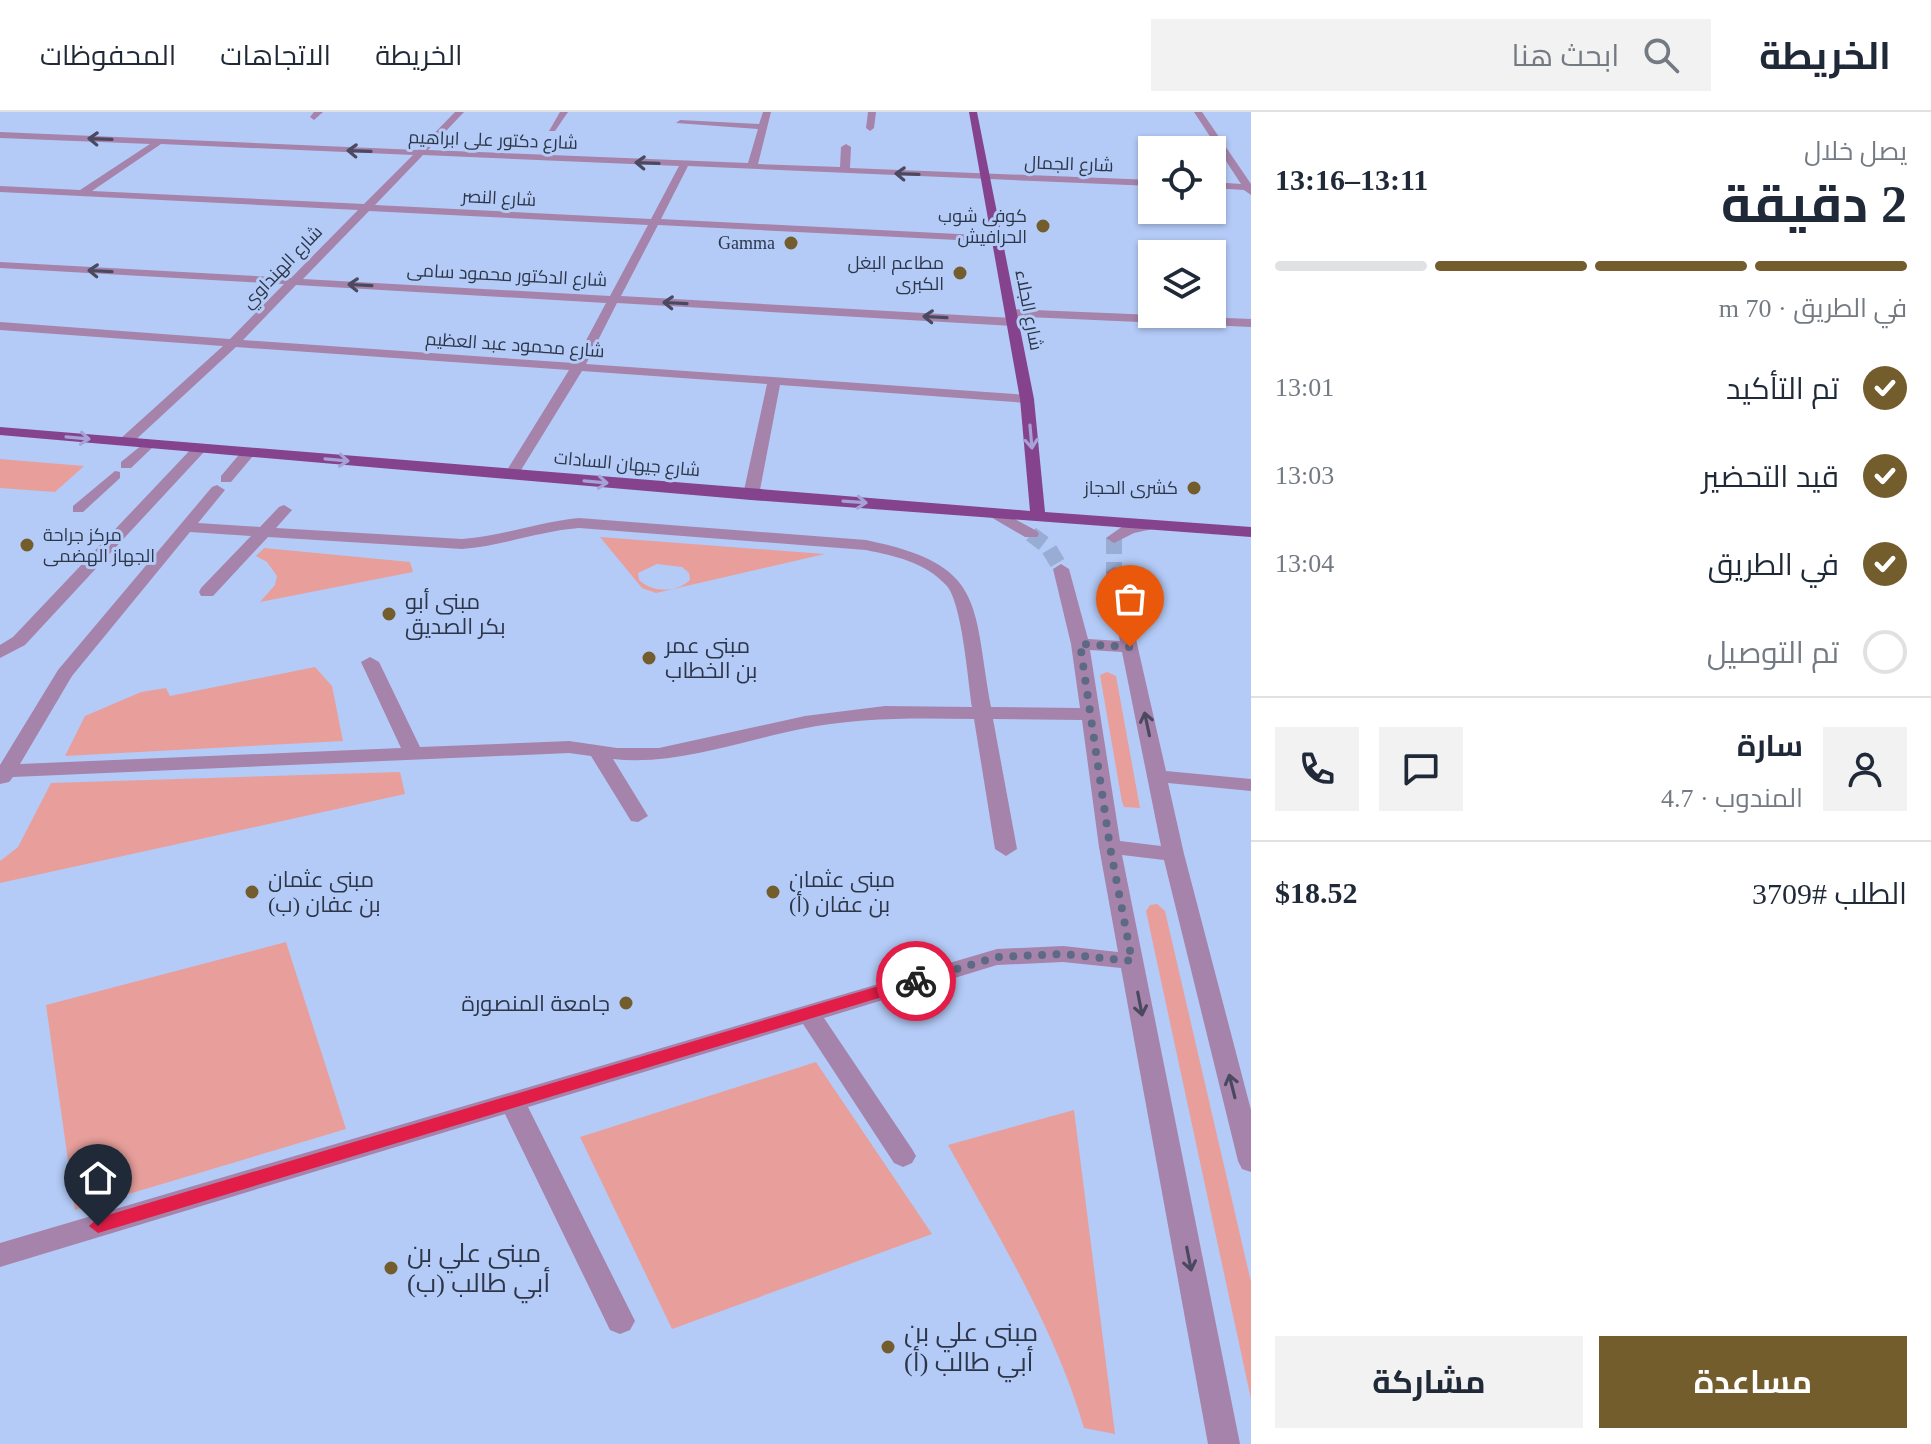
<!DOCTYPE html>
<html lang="ar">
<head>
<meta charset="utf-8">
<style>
  :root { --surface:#fff; --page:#f2f2f3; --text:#1f2937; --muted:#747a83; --line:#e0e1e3; --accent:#745d2d }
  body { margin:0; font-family:"Times New Roman",Cairo,serif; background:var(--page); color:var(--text); direction:rtl; height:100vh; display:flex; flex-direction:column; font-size:30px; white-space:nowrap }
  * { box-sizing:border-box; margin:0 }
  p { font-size:26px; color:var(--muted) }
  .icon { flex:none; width:44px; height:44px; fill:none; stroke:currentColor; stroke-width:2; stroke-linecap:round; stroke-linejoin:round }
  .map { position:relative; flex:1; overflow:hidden; direction:ltr }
  .drawer { display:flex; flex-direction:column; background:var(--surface); width:680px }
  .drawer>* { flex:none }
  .fabs { position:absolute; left:1138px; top:24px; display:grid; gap:16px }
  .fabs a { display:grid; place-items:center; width:88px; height:88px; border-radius:0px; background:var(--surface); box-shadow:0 2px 6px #0004; font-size:40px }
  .pin { position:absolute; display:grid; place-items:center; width:68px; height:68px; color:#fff; margin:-82px -34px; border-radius:50% 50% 50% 0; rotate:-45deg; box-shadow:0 0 8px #0007 }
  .pin .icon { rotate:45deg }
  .courier { position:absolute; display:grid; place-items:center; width:80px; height:80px; margin:-40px; border:6px solid #e11d48; border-radius:50%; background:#fff; color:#222; box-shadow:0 2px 10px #0007 }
  .overview em { font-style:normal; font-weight:700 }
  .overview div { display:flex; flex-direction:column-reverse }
  .overview { display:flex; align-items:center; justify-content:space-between; height:136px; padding:0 24px }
  h1 { font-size:52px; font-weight:700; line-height:60px }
  .bar { display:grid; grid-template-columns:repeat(4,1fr); gap:12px 8px; align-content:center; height:96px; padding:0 24px }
  .bar i { height:10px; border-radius:6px; background:var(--line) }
  .bar .on { background:var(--accent) }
  .bar p { grid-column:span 4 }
  .line { display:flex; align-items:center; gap:20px; padding:0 24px; border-top:2px solid var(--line) }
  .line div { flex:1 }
  .round { display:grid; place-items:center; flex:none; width:84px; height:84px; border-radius:0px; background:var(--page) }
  ol { padding:0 24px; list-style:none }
  li { display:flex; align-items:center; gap:24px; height:88px }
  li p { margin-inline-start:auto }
  li .icon { padding:8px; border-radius:50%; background:var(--accent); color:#fff; stroke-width:4 }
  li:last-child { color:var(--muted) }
  li i { width:44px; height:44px; border:4px solid var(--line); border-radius:50% }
  .cta { display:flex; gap:16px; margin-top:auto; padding:16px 24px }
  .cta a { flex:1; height:92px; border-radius:0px; background:var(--accent); color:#fff; font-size:32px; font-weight:700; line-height:92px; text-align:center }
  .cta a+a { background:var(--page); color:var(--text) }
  header { display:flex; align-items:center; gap:48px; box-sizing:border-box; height:112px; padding:0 40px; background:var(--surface); border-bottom:2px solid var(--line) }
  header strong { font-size:38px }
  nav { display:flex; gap:44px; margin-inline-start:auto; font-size:28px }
  .search { width:560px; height:72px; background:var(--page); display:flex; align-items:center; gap:20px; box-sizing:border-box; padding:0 28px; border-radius:0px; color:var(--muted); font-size:30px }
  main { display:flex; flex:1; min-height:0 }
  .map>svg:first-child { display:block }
  .green { fill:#e89f9b; fill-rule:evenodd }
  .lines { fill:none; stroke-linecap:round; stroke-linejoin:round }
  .minor-tunnel { stroke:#99add4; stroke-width:16; stroke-dasharray:16 8; stroke-linecap:butt }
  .minor { fill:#a683aa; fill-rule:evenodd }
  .major { fill:#84438c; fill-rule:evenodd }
  .oneway { stroke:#4b4960 }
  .oneway2 { stroke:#a6a2d7 }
  .route { fill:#e11d48 }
  .done { stroke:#5c6a85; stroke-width:8; stroke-dasharray:0 14.4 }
  .poi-dot { fill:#745d2d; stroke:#b4cbf7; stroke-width:3 }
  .labels { text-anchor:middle; stroke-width:6; stroke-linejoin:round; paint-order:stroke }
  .far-street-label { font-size:18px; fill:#2d3648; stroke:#b4cbf7 }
  .far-poi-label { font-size:18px; fill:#2d3648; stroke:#b4cbf7; text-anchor:end }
  .poi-label { font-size:22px; fill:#2d3648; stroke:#b4cbf7; text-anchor:start }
  .near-poi-label { font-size:26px; fill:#2d3648; stroke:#b4cbf7; text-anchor:start }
</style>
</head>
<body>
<header>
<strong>الخريطة</strong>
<div class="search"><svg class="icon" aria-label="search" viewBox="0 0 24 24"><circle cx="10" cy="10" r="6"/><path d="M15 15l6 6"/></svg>ابحث هنا</div>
<nav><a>الخريطة</a><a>الاتجاهات</a><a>المحفوظات</a></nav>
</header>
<main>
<section class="drawer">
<div class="overview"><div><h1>2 دقيقة</h1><p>يصل خلال</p></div><em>13:11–13:16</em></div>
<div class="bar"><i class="on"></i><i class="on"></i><i class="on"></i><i></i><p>في الطريق · 70 m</p></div>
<ol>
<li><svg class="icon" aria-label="check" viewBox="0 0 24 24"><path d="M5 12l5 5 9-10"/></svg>تم التأكيد<p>13:01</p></li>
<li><svg class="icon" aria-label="check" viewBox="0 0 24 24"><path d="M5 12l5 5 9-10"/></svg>قيد التحضير<p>13:03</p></li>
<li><svg class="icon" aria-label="check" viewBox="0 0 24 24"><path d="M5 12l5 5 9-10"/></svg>في الطريق<p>13:04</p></li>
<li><i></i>تم التوصيل</li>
</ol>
<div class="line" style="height:144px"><a class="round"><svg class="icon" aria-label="person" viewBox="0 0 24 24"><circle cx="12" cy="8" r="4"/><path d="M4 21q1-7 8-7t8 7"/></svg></a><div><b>سارة</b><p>المندوب · 4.7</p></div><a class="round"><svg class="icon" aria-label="chat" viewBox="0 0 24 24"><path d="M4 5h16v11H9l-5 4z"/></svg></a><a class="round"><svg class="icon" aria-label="phone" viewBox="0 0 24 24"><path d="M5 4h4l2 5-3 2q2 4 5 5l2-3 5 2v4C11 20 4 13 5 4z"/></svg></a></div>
<div class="line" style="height:104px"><div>الطلب #3709</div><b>$18.52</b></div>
<div class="cta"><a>مساعدة</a><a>مشاركة</a></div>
</section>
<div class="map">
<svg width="1251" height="1332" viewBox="0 0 1251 1332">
  <rect width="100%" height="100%" fill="#b4cbf7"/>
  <g class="green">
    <path d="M0 347 84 354 55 380 0 376Z"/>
    <path d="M600 425 825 442 656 481 642 476ZM657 452 682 455 689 461 690 468C676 481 653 481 639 468L638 461Z"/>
    <path d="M264 436 410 450 413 460 260 490 275 473 277 464 267 450 256 444Z"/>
    <path d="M315 555 332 574 343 629 65 644 85 604 141 580 166 576 170 584Z"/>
    <path d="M1107 560 1116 564 1140 696 1124 695 1122 690 1100 563Z"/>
    <path d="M400 660 405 682 0 771V749L18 735 51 671Z"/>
    <path d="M1157 792 1165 799 1251 1170V1287L1146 799 1150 793Z"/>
    <path d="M286 830 346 1017 75 1098 46 893Z"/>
    <path d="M816 950 932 1122 672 1217 580 1025Z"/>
    <path d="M1074 998 1115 1322 1084 1316C1054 1214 999 1126 948 1033Z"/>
  </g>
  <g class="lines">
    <g class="minor-tunnel">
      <path d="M1031 422 1048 435 1061 457"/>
      <path d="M1114 426V460"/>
    </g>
    <g class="minor">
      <path d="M314 0H323L314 8 310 5Z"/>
      <path d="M455 0H464L428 38 748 51 758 17 676 11 680 8 759 12 763 0H771L758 52 840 55 841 35 846 32 851 35 850 56 1152 68V74L688 54 661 107 997 124 1002 127 997 130 658 113 621 184 1013 206 1019 210 1013 214 617 191 586 252 1027 283 1034 287 1027 291 780 273 759 383 751 388 743 383 767 272 582 259 518 363 511 367 504 363 569 258 236 235 130 333H120V327L223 234 0 218V210L230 227 284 172 0 156V150L291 166 358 98 0 80V74L80 78 150 32 0 26V20L418 38ZM161 32 413 43 364 92 92 79ZM423 43 679 54 651 107 375 93ZM369 99 648 113 610 184 303 167ZM296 173 606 191 574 251 243 228Z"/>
      <path d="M560 0H568L555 19H549Z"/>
      <path d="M868 0H876L874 16 870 19 866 16Z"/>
      <path d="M1194 0H1202L1251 72V83L1244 78 1212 76V70L1241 72Z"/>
      <path d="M1011 197 1251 207V215L1007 204V198Z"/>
      <path d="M148 328 155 332 153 335 131 356H121V350Z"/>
      <path d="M199 333 204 334V340L25 533 0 546V533L13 525 194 334Z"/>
      <path d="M248 337 255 341 253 344 231 370H221V364L243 338Z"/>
      <path d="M115 359 120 360V366L83 400H73V394Z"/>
      <path d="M217 373 225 378 198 411 260 415 279 395 284 393 292 398 276 416 462 427C502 424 539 410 579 406L866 428C986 453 972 489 991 595L1080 596 1071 532 1053 457 1061 452 1069 457 1088 527 1120 529 1106 460 1114 455 1120 457 1166 659 1251 667V679L1168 671 1184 742 1251 998V1060L1242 1057 1238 1049 1164 748 1122 743 1240 1332H1208L1121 856 1063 850 997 853 824 906 912 1037 916 1044 912 1051 903 1055 894 1051 803 912 528 995 635 1209 630 1218 620 1222 610 1218 505 1002 0 1155V1131L997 837 1063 834 1118 840 1099 735 1082 608 993 607 1017 737 1006 744 995 737 974 607C916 606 859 605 801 617 740 629 675 654 613 647L648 704 638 710 631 709 591 644 569 641 13 665 9 670 0 672V653L58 558 212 375ZM579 416 866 438C895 444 925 450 946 473 962 489 968 569 972 595L885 594 805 604 659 636H617L569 629 420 635 379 550 370 545 361 550 401 636 20 652 72 564 190 420 251 424 201 476 199 480 201 484H213L268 425 462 437C502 434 539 419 579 416ZM1090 538 1122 540 1161 734 1120 729Z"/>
      <path d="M994 396 1037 419 1039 422 1037 425H1025L989 404 986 401Z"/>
      <path d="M1151 408 1157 410V416L1134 421 1114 431 1106 426 1123 414Z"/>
    </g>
    <path class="major" d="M969 0H977L1034 287 1045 400 1251 415V425L751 388 0 323V315L1030 399 1020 287Z"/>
  </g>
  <defs><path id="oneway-shaft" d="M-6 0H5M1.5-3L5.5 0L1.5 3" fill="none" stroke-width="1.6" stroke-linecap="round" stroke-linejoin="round" transform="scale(2)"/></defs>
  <g class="oneway">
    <use href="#oneway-shaft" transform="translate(100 27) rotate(-178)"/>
    <use href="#oneway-shaft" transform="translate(359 39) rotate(-178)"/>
    <use href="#oneway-shaft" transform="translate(647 51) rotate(-178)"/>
    <use href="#oneway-shaft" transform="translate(907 62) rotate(-178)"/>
    <use href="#oneway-shaft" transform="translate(100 159) rotate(-177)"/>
    <use href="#oneway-shaft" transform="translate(360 173) rotate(-177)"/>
    <use href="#oneway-shaft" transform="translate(675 191) rotate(-177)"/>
    <use href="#oneway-shaft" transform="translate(935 205) rotate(-177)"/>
    <use href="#oneway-shaft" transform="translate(1147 612) rotate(-102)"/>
    <use href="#oneway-shaft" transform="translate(1140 892) rotate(79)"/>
    <use href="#oneway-shaft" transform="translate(1232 974) rotate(-104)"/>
    <use href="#oneway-shaft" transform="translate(1189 1147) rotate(79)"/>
  </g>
  <g class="oneway2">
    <use href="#oneway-shaft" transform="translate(1031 325) rotate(85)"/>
    <use href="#oneway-shaft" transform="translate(78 326) rotate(5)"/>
    <use href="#oneway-shaft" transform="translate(337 348) rotate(5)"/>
    <use href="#oneway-shaft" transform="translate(596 370) rotate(5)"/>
    <use href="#oneway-shaft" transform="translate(855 390) rotate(4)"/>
  </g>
  <path class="route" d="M916 863 924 869 922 873 98 1121 89 1114 98 1106Z"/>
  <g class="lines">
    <path class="done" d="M916 869 997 845 1063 842 1132 849 1110 735 1080 532 1130 535"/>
  </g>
  <g class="poi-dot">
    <circle cx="1043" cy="114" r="8"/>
    <circle cx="791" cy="131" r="8"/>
    <circle cx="960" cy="161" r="8"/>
    <circle cx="1194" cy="376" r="8"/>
    <circle cx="27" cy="433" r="8"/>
    <circle cx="389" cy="502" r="8"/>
    <circle cx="649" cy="546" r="8"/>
    <circle cx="252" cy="780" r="8"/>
    <circle cx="773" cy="780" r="8"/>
    <circle cx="626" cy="891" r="8"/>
    <circle cx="391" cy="1156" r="8"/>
    <circle cx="888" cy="1235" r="8"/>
  </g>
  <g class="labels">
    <g class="far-street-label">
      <text transform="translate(493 28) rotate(2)" y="6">شارع دكتور على ابراهيم</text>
      <text transform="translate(1069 52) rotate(2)" y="6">شارع الجمال</text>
      <text transform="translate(499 86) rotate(3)" y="6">شارع النصر</text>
      <text transform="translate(282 155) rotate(-46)" y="6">شارع الهنداوي</text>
      <text transform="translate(507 163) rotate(3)" y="6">شارع الدكتور محمود سامى</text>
      <text transform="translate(1029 198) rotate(79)" y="6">شارع الجلاء</text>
      <text transform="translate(515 233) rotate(4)" y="6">شارع محمود عبد العظيم</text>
      <text transform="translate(627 352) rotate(5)" y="6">شارع جيهان السادات</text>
    </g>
    <g class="far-poi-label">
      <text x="1027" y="110">كوفى شوب<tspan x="1027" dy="21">الحرافيش</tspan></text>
      <text x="775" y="137">Gamma</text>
      <text x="944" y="157">مطاعم البغل<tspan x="944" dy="21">الكبرى</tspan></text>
      <text x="1178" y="382">كشرى الحجاز</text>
      <text x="43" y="429" text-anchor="start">مركز جراحة<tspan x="43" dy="21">الجهاز الهضمى</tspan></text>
    </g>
    <g class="poi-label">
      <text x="405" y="497">مبنى أبو<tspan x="405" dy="25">بكر الصديق</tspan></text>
      <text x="665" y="541">مبنى عمر<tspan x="665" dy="25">بن الخطاب</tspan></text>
      <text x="268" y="775">مبنى عثمان<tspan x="268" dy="25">بن عفان (ب)</tspan></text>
      <text x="789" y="775">مبنى عثمان<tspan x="789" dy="25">بن عفان (أ)</tspan></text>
      <text x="610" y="899" text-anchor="end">جامعة المنصورة</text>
    </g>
    <g class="near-poi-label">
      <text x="407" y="1150">مبنى علي بن<tspan x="407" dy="30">أبي طالب (ب)</tspan></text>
      <text x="904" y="1229">مبنى علي بن<tspan x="904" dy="30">أبي طالب (أ)</tspan></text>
    </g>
  </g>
</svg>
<div class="fabs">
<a><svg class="icon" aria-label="locate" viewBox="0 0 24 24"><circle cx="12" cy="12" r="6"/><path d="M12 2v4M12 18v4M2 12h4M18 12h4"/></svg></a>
<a><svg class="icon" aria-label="layers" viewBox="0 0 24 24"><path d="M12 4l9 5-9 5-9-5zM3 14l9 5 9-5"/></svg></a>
</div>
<div class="pin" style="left:1130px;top:535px;background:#ea580c"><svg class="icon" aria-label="bag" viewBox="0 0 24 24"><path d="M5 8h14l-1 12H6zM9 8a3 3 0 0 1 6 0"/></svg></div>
<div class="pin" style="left:98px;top:1114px;background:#1f2937"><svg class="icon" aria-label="home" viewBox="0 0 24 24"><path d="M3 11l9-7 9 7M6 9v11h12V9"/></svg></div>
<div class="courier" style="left:916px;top:869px"><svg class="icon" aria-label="bike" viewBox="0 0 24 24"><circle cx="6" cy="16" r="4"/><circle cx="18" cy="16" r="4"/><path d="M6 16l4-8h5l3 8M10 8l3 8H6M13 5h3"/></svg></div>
</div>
</main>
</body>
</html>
